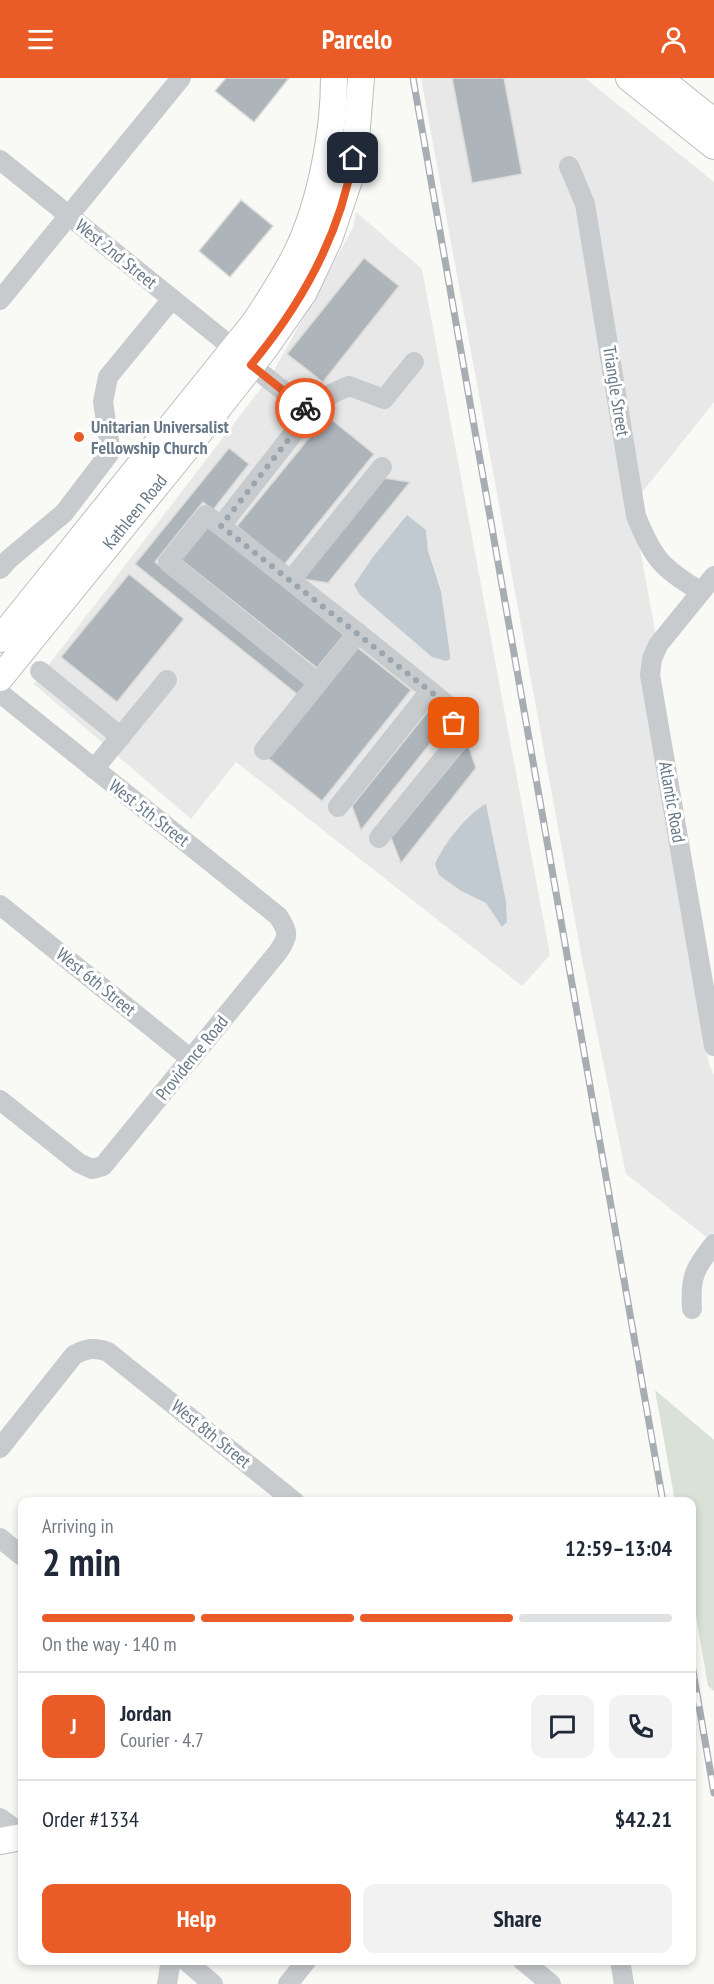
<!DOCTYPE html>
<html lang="en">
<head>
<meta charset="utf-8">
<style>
  :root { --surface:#fff; --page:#f2f2f3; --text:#1f2937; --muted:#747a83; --line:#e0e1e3; --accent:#e95b27 }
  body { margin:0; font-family:"PT Sans Narrow",sans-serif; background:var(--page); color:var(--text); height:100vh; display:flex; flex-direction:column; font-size:22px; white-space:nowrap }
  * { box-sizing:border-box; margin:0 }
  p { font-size:20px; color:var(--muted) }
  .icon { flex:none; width:33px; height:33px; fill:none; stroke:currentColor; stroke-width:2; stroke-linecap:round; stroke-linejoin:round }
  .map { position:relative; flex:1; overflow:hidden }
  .panel { position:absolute; left:18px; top:1419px; width:678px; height:468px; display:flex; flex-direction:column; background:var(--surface); border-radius:12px; box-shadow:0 3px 9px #0003 }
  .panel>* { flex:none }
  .pin { position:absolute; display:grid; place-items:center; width:51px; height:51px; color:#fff; margin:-26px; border-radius:12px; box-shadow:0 3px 9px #0006 }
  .courier { position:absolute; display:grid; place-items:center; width:60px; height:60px; margin:-30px; border:4px solid #e95b27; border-radius:50%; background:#fff; color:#222; box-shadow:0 2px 8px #0007 }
  .head em { font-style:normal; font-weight:800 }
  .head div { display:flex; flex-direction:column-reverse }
  .head { display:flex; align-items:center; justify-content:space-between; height:102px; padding:0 24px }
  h1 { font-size:39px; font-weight:800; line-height:45px }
  .bar { display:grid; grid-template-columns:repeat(4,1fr); gap:9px 6px; align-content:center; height:72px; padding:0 24px }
  .bar i { height:8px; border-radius:4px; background:var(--line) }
  .bar .selected { background:var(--accent) }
  .bar p { grid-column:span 4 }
  .line { display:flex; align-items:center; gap:15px; padding:0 24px; border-top:2px solid var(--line) }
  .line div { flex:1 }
  .round { display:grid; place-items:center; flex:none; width:63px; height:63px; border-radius:12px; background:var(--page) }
  .button { display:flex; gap:12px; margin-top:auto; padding:12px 24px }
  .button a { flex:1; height:69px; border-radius:12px; background:var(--accent); color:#fff; font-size:24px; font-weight:800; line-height:69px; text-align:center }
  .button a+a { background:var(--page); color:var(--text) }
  header { display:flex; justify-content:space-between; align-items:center; height:78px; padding:0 24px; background:var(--accent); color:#fff; font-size:27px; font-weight:800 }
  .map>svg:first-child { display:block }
  .built { fill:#e7e8e7; fill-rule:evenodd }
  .green { fill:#dae1d7 }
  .water { fill:#c1cad0 }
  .building { fill:#adb5bb; stroke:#dbdbd8; stroke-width:1.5 }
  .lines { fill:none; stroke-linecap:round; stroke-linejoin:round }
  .major-casing { stroke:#babec2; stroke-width:28 }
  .minor { stroke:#c7cbce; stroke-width:20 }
  .major { stroke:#fff; stroke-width:26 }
  .rail-casing { stroke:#a7adb3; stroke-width:7 }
  .rail { stroke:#fff; stroke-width:4.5; stroke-dasharray:14; stroke-linecap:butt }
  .done { stroke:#9aa5ae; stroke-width:6; stroke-dasharray:0 10.8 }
  .route { stroke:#e95b27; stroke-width:8 }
  .poi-dot { fill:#e95b27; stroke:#fff; stroke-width:2 }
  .labels { text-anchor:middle; stroke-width:6; stroke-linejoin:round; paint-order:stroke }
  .street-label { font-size:18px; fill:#677888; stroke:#fff }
  .poi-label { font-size:18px; font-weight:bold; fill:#677888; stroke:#fff; text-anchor:start }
</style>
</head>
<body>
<header><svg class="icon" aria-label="menu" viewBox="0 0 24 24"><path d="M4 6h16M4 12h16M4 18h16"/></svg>Parcelo<svg class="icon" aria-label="person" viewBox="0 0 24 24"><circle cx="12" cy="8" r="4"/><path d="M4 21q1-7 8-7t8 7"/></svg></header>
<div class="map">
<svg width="714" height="1906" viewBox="0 0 714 1906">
  <rect width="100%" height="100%" fill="#f9f9f6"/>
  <g class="built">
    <path d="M421 0H585L714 104V324L640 417 592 124 574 78 559 85 577 129 656 558 651 565 689 862 709 986 714 997V1155L709 1161 626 1096 583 886Z"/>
    <path d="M356 134 422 191 550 877 522 908 236 684 191 741 34 606 272 296 353 150ZM426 452 428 473 441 513 444 538 372 527 360 517ZM486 727 506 823 507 844 502 849 486 825 461 813Z"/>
  </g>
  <path class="green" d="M655 1312 714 1362V1613L708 1608 692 1514V1424L675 1423Z"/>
  <g class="water">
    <path d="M407 437 426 452 428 473 441 513 450 577V581L446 583 432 579 360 517 354 507 373 479Z"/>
    <path d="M486 726 506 823 507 844 502 849 486 825 461 813 439 797 435 786C444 766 467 736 486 726Z"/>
  </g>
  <g class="building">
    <path d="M226 0H289L254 44 215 13Z"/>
    <path d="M452 0H504L522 96 472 105Z"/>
    <path d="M241 122 273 148 230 199 199 173Z"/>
    <path d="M364 180 399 208 323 304 287 276Z"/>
    <path d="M327 338 374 376 284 487 237 448Z"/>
    <path d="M229 370 249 386 213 432 203 424 155 484 306 606 297 616 135 486Z"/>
    <path d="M384 400 410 404 328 505 303 501Z"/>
    <path d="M207 447 344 557 317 590 180 481Z"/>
    <path d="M129 496 184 541 117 624 61 579Z"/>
    <path d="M357 569 411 612 322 723 268 680Z"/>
    <path d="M433 627 441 652 361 752 352 728Z"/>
    <path d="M468 666 476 690 401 785 391 760Z"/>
  </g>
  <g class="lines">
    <g class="major-casing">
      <g id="major">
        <path d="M629 0 714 68"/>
        <path d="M659 0 714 44"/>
        <path d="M0 561 255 244C270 221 286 197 298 172 321 123 334 54 334 0"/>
        <path d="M0 600 190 366 265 270 304 214 329 161 350 99 356 61 361 0"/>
        <path d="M0 1763 22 1759"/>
      </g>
    </g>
    <g class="minor">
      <path d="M0 82 233 270"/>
      <path d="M569 88 585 126 636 438C653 481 662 490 701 514"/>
      <path d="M0 222 181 0"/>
      <path d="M251 287 310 334 331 316 349 308 384 321 414 284"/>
      <path d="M221 448 358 555 318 605 168 484 206 437 221 448 310 334"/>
      <path d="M0 491 9 481 64 435 109 376V362L103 324 108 299 172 221"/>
      <path d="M714 498 658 567 652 581 650 597 714 968"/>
      <path d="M291 502 382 389"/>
      <path d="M358 555 450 629 459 661 379 760"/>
      <path d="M40 593 121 659"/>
      <path d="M0 615 278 838C289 854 289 858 278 874L103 1088 92 1091 79 1085 0 1022"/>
      <path d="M264 672 318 605"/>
      <path d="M94 691 167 602"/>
      <path d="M338 729 430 613"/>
      <path d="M0 827 191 981"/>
      <path d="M692 1231C690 1199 694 1191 714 1166"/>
      <path d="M0 1370 74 1277C87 1270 95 1269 108 1274L295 1424"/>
      <path d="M0 1460 22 1478"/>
      <path d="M0 1740 22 1756"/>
      <path d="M185 1882 213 1906"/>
      <path d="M522 1882 551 1906"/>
      <path d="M620 1882 624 1906"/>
      <path d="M167 1906 171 1882"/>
      <path d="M288 1906 307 1882"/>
    </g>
    <use href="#major" class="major"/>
    <g class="rail-casing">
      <g id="rail">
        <path d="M413 0 663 1424"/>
        <path d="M692 1587 714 1715"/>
      </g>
    </g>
    <use href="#rail" class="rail"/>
  </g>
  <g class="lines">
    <path class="done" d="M305 330 310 334 221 448 450 629 454 645"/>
    <path class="route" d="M305 330 251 287C300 228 340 158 353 80"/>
  </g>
  <circle class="poi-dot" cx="79" cy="359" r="6"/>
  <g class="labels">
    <g class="street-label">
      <text transform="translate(116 176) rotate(39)" y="6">West 2nd Street</text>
      <text transform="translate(616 313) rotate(81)" y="6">Triangle Street</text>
      <text transform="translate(135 434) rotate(-51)" y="6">Kathleen Road</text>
      <text transform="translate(672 724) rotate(80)" y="6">Atlantic Road</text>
      <text transform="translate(149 735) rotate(38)" y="6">West 5th Street</text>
      <text transform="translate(96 904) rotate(39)" y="6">West 6th Street</text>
      <text transform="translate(192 980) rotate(-51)" y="6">Providence Road</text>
      <text transform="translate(211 1356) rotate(39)" y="6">West 8th Street</text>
    </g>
    <g class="poi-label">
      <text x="91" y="355">Unitarian Universalist<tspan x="91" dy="21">Fellowship Church</tspan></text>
    </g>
  </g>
</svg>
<div class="pin" style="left:454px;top:645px;background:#ea580c"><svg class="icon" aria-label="bag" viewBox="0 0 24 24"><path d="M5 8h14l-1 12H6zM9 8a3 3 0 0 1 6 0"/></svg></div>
<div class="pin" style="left:353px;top:80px;background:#1f2937"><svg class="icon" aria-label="home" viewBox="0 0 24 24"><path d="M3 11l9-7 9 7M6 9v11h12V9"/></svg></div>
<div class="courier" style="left:305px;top:330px"><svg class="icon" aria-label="bike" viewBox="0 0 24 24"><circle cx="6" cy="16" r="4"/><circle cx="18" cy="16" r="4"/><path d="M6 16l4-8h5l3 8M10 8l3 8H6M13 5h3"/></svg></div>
<section class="panel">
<div class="head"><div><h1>2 min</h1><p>Arriving in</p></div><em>12:59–13:04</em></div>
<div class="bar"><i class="selected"></i><i class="selected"></i><i class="selected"></i><i></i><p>On the way · 140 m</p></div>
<div class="line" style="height:108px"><b class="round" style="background:var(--accent);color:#fff">J</b><div><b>Jordan</b><p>Courier · 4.7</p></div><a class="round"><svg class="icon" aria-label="chat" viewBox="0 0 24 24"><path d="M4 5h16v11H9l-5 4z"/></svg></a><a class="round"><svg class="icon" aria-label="phone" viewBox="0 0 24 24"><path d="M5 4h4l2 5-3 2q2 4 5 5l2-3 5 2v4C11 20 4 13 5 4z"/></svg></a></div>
<div class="line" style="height:78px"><div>Order #1334</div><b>$42.21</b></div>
<div class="button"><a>Help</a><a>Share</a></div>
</section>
</div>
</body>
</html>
